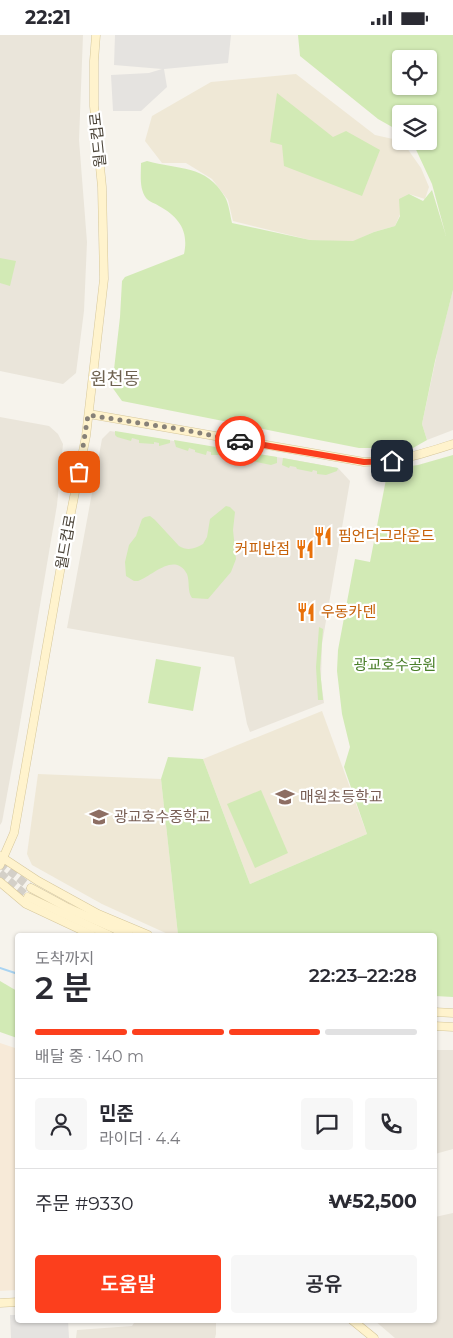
<!DOCTYPE html>
<html lang="ko">
<head>
<meta charset="utf-8">
<style>
  :root { --surface:#fff; --page:#f7f7f7; --text:#2b2b33; --muted:#7c7c81; --line:#e1e1e2; --accent:#fc3f1d }
  body { margin:0; font-family:Montserrat,"Noto Sans KR",sans-serif; background:var(--page); color:var(--text); height:100vh; display:flex; flex-direction:column; font-size:19px; white-space:nowrap }
  * { box-sizing:border-box; margin:0 }
  p { font-size:16px; color:var(--muted) }
  .icon { flex:none; width:28px; height:28px; fill:none; stroke:currentColor; stroke-width:2; stroke-linecap:round; stroke-linejoin:round }
  .map { position:relative; flex:1; overflow:hidden }
  .side { position:absolute; left:15px; top:898px; width:422px; height:390px; display:flex; flex-direction:column; background:var(--surface); border-radius:5px; box-shadow:0 1px 4px #0004 }
  .side>* { flex:none }
  .buttons { position:absolute; left:392px; top:15px; display:grid; gap:10px }
  .buttons a { display:grid; place-items:center; width:45px; height:45px; border-radius:5px; background:var(--surface); box-shadow:0 1px 4px #0004; font-size:25px }
  .pin { position:absolute; display:grid; place-items:center; width:42px; height:42px; color:#fff; margin:-21px; border-radius:10px; box-shadow:0 2px 8px #0006 }
  .courier { position:absolute; display:grid; place-items:center; width:50px; height:50px; margin:-25px; border:4px solid #fc3f1d; border-radius:50%; background:#fff; color:#222; box-shadow:0 1px 6px #0007 }
  .headline em { font-style:normal; font-weight:600 }
  .headline div { display:flex; flex-direction:column-reverse }
  .headline { display:flex; align-items:center; justify-content:space-between; height:85px; padding:0 20px }
  h1 { font-size:32px; font-weight:600; line-height:38px }
  .bar { display:grid; grid-template-columns:repeat(4,1fr); gap:8px 5px; align-content:center; height:60px; padding:0 20px }
  .bar i { height:6px; border-radius:4px; background:var(--line) }
  .bar .current { background:var(--accent) }
  .bar p { grid-column:span 4 }
  .line { display:flex; align-items:center; gap:12px; padding:0 20px; border-top:1px solid var(--line) }
  .line div { flex:1 }
  .round { display:grid; place-items:center; flex:none; width:52px; height:52px; border-radius:5px; background:var(--page) }
  .button { display:flex; gap:10px; margin-top:auto; padding:10px 20px }
  .button a { flex:1; height:58px; border-radius:5px; background:var(--accent); color:#fff; font-size:20px; font-weight:600; line-height:58px; text-align:center }
  .button a+a { background:var(--page); color:var(--text) }
  .status { display:flex; justify-content:space-between; align-items:center; height:35px; padding:0 25px; background:var(--surface); direction:ltr }
  .status svg { height:14px; fill:currentColor }
  .map>svg:first-child { display:block }
  .residential { fill:#eae5da }
  .commercial { fill:#f7ead8 }
  .education { fill:#efe8d6 }
  .green { fill:#d2eab5; fill-rule:evenodd }
  .parking { fill:#e5e3e0 }
  .lines { fill:none; stroke-linecap:round; stroke-linejoin:round }
  .stream { stroke:#a9d4f2; stroke-width:2 }
  .secondary-tunnel { stroke:#d4d0c8; stroke-width:8; stroke-dasharray:8 4; stroke-linecap:butt }
  .secondary-casing { stroke:#d6c79b; stroke-width:9 }
  .secondary { stroke:#fff3cd; stroke-width:8 }
  .done { stroke:#878178; stroke-width:5; stroke-dasharray:0 9 }
  .route { stroke:#fc3f1d; stroke-width:6 }
  .labels { text-anchor:middle; stroke-width:4.5; stroke-linejoin:round; paint-order:stroke }
  .street-label { font-size:15px; fill:#4b4439; stroke:#fff }
  .food-label { font-size:15px; fill:#c56008; stroke:#fff; text-anchor:start }
  .park-label { font-size:15px; fill:#4a7f2a; stroke:#fff }
  .education-label { font-size:15px; fill:#785e54; stroke:#fff; text-anchor:start }
  .quarter-label { font-size:18px; fill:#6e6250; stroke:#fff }
</style>
</head>
<body>
<div class="status"><b>22:21</b><svg viewBox="0 0 49 12"><path d="M0 12V9h3v3zM5 12V6h3v6zM10 12V3h3v9zM15 12V0h3v12zM26 1h20v11H26zM47 4h2v5h-2z"/></svg></div>
<div class="map">
<svg width="453" height="1303" viewBox="0 0 453 1303">
  <rect width="100%" height="100%" fill="#f6f3ec"/>
  <g class="residential">
    <path d="M0 0H83L79 105 87 207 84 276 76 338 63 349 0 336Z"/>
    <path d="M453 255V395L427 405 422 389 439 309Z"/>
    <path d="M0 382 49 391 58 399 63 409 57 470 18 700 2 787 0 790Z"/>
    <path d="M110 396 283 423 338 433 350 446 322 609 321 645 324 668 250 697 247 689 234 622 67 593 102 404Z"/>
    <path d="M435 1015H453V1114L435 1119Z"/>
    <path d="M453 1178V1303H395L374 1285H435V1182Z"/>
    <path d="M136 1285H216V1299L215 1303H76L77 1295 132 1291Z"/>
  </g>
  <path class="commercial" d="M0 1008 18 1014 17 1255 0 1256Z"/>
  <g class="education">
    <path d="M296 39 375 100 402 106 421 133 429 152 425 164 409 159 395 191 374 197 352 207 310 205 233 186 228 165 212 144 186 128H162L145 106 152 81 211 47Z"/>
    <path d="M322 676 367 799 250 849 203 724Z"/>
    <path d="M38 739 161 744 178 900H170L102 869 32 830 27 819Z"/>
  </g>
  <g class="green">
    <path d="M298 0H453V255L435 326 422 389 427 405 413 413H359L122 366 112 352 120 282 122 246 125 242 184 219C189 196 179 182 159 171 155 168 149 167 146 163 139 153 141 140 141 128L147 126C178 135 206 129 225 162 229 169 230 180 232 188L310 205 353 206 374 197 395 191 400 181 399 164 409 159 423 166 432 155 446 201 432 149 412 106H429V79H401V97L378 84 300 21ZM401 24H429V51H401Z"/>
    <path d="M277 58 333 102 346 96 380 115 362 161 284 131 282 110 270 107Z"/>
    <path d="M0 223 16 226 10 251 0 248Z"/>
    <path d="M115 396 170 405V408L159 411V408L154 407V409L139 408V405L132 403 131 406 117 402 115 400Z"/>
    <path d="M174 405 222 413V418L218 420H211V417L207 416 206 420 195 417V415L189 413 188 416 176 412Z"/>
    <path d="M247 417 277 422V428L271 430 246 425 245 423Z"/>
    <path d="M453 420V962L435 961V900H178L161 744 168 722 203 724 250 849 367 799 344 732 350 712 342 679 337 636 338 615 355 524 370 527 388 434 418 430Z"/>
    <path d="M283 423 338 433 337 436 326 440 317 439V436L313 435 312 437 297 434 296 432 290 431 289 433 282 430Z"/>
    <path d="M226 471 230 472 235 477 233 495 236 524 231 537 208 564 192 563C187 556 190 547 187 539 175 516 152 541 138 546H134L126 541 125 527 129 510 136 501 142 484 145 482 150 481 155 485 179 511C187 516 195 514 203 509L207 502 210 484Z"/>
    <path d="M319 592 323 594 320 634 323 665H318L316 632Z"/>
    <path d="M156 624 201 632 193 676 148 668Z"/>
    <path d="M261 755 288 818 255 833 227 769Z"/>
    <path d="M0 946 17 956V1003L0 997Z"/>
  </g>
  <g class="parking">
    <path d="M115 0H231L228 28 164 34 167 52 141 76H113L111 40 149 38 162 34 114 30Z"/>
    <path d="M10 1280H17L18 1285H68L69 1303H11Z"/>
  </g>
  <g class="lines">
    <path class="stream" d="M0 933 18 939"/>
    <g class="secondary-tunnel">
      <path d="M0 828 31 853"/>
      <path d="M0 838 28 862"/>
    </g>
    <g class="secondary-casing">
      <g id="secondary">
        <path d="M89 379 364 427C398 427 422 419 453 409"/>
        <path d="M0 821 38 846 98 879 148 900"/>
        <path d="M0 830 14 798 65 508 86 401 104 244 102 152 94 71V26L96 0"/>
        <path d="M0 847 26 869 92 900"/>
        <path d="M31 853 68 873 129 900"/>
        <path d="M28 862 109 900"/>
        <path d="M435 977 453 978"/>
        <path d="M435 991 453 992"/>
        <path d="M0 1268 18 1267"/>
        <path d="M352 1285 374 1303"/>
      </g>
    </g>
    <use href="#secondary" class="secondary"/>
  </g>
  <g class="lines">
    <path class="done" d="M79 437 88 380 179 394 240 406"/>
    <path class="route" d="M240 406 364 427 392 426"/>
  </g>
  <defs>
    <g id="restaurant-bare" transform="scale(1.5)"><path d="M-5-6h1v4h1v-4h1v4h1v-4h1v5L-1.5 .5V6h-2V.5L-5-1ZM5-6V6H3V1.5H1.5Q1.5-4 5-6Z" fill="#e8710a" stroke="#fff" stroke-width="2.5" paint-order="stroke"/></g>
    <g id="school-bare" transform="scale(1.5)"><path d="M0-5L7-2L0 1L-7-2ZM-4 1L0 2.5L4 1V4Q0 6-4 4Z" fill="#8d6e63" stroke="#fff" stroke-width="2.5" paint-order="stroke"/></g>
  </defs>
  <g fill-rule="evenodd">
    <use href="#restaurant-bare" x="323" y="501"/>
    <use href="#restaurant-bare" x="305" y="514"/>
    <use href="#restaurant-bare" x="306" y="577"/>
    <use href="#school-bare" x="285" y="762"/>
    <use href="#school-bare" x="99" y="782"/>
  </g>
  <g class="labels">
    <g class="street-label">
      <text transform="translate(98 105) rotate(-96)" y="5">월드컵로</text>
      <text transform="translate(66 507) rotate(-80)" y="5">월드컵로</text>
    </g>
    <g class="food-label">
      <text x="338" y="506">핌언더그라운드</text>
      <text x="290" y="519" text-anchor="end">커피반점</text>
      <text x="321" y="582">우동카덴</text>
    </g>
    <g class="park-label">
      <text x="395" y="635">광교호수공원</text>
    </g>
    <g class="education-label">
      <text x="300" y="767">매원초등학교</text>
      <text x="114" y="787">광교호수중학교</text>
    </g>
    <g class="quarter-label">
      <text x="115" y="350">원천동</text>
    </g>
  </g>
</svg>
<div class="buttons">
<a><svg class="icon" aria-label="locate" viewBox="0 0 24 24"><circle cx="12" cy="12" r="6"/><path d="M12 2v4M12 18v4M2 12h4M18 12h4"/></svg></a>
<a><svg class="icon" aria-label="layers" viewBox="0 0 24 24"><path d="M12 4l9 5-9 5-9-5zM3 14l9 5 9-5"/></svg></a>
</div>
<div class="pin" style="left:79px;top:437px;background:#ea580c"><svg class="icon" aria-label="bag" viewBox="0 0 24 24"><path d="M5 8h14l-1 12H6zM9 8a3 3 0 0 1 6 0"/></svg></div>
<div class="pin" style="left:392px;top:426px;background:#1f2937"><svg class="icon" aria-label="home" viewBox="0 0 24 24"><path d="M3 11l9-7 9 7M6 9v11h12V9"/></svg></div>
<div class="courier" style="left:240px;top:406px"><svg class="icon" aria-label="car" viewBox="0 0 24 24"><path d="M5 17H2v-5l4-1 3-4h7l3 4 3 1v5h-3M9 17h6M6 11h13"/><circle cx="7" cy="17" r="2"/><circle cx="17" cy="17" r="2"/></svg></div>
<section class="side">
<div class="headline"><div><h1>2 분</h1><p>도착까지</p></div><em>22:23–22:28</em></div>
<div class="bar"><i class="current"></i><i class="current"></i><i class="current"></i><i></i><p>배달 중 · 140 m</p></div>
<div class="line" style="height:90px"><a class="round"><svg class="icon" aria-label="person" viewBox="0 0 24 24"><circle cx="12" cy="8" r="4"/><path d="M4 21q1-7 8-7t8 7"/></svg></a><div><b>민준</b><p>라이더 · 4.4</p></div><a class="round"><svg class="icon" aria-label="chat" viewBox="0 0 24 24"><path d="M4 5h16v11H9l-5 4z"/></svg></a><a class="round"><svg class="icon" aria-label="phone" viewBox="0 0 24 24"><path d="M5 4h4l2 5-3 2q2 4 5 5l2-3 5 2v4C11 20 4 13 5 4z"/></svg></a></div>
<div class="line" style="height:65px"><div>주문 #9330</div><b>₩52,500</b></div>
<div class="button"><a>도움말</a><a>공유</a></div>
</section>
</div>
</body>
</html>
